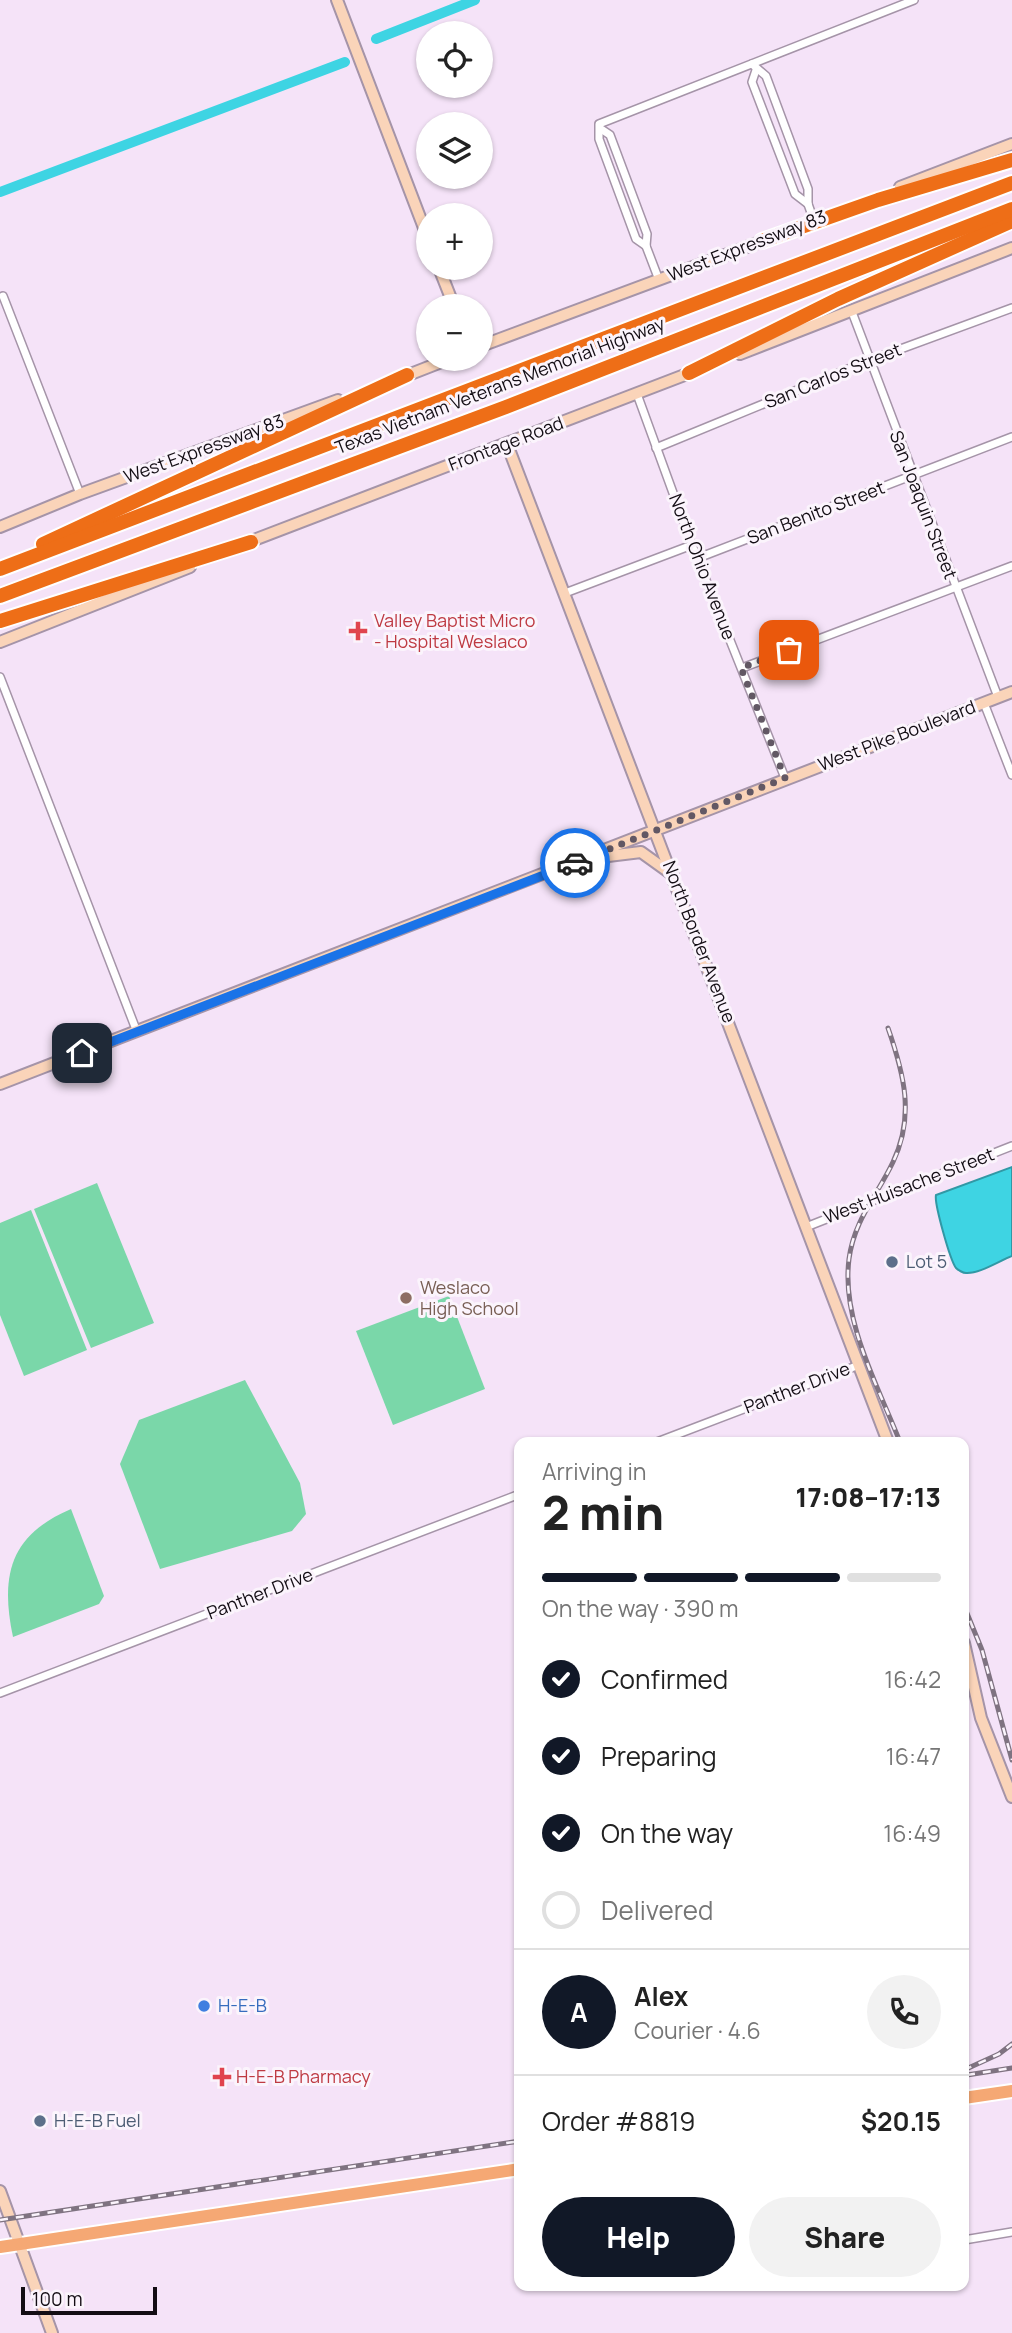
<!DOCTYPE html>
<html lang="en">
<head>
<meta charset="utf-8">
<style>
  :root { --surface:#fff; --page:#f2f2f2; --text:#222; --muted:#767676; --line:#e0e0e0; --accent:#111827 }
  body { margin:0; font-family:Manrope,sans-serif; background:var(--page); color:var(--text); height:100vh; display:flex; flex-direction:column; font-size:26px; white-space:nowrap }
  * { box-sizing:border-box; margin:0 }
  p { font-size:23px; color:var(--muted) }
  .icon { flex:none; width:38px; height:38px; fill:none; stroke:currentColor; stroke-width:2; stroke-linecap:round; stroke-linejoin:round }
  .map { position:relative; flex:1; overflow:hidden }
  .drawer { position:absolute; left:514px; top:1437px; width:455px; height:854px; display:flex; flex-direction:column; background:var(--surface); border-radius:14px; box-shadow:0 2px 5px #0004 }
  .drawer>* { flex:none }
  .buttons { position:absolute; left:416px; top:21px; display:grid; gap:14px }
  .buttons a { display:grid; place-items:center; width:77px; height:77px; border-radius:50%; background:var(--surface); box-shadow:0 2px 5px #0004; font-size:35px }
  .scale { position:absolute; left:21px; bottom:18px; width:136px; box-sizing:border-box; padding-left:7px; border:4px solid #130d14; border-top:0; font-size:19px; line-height:24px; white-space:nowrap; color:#130d14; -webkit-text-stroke:5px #fbf4fc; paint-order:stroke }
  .pin { position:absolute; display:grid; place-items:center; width:60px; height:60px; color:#fff; margin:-30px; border-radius:14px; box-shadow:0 4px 10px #0006 }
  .courier { position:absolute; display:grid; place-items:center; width:70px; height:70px; margin:-35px; border:5px solid #1a73e8; border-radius:50%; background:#fff; color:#222; box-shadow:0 2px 9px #0007 }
  .headline em { font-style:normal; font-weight:800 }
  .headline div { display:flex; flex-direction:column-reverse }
  .headline { display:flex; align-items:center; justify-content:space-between; height:119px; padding:0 28px }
  h1 { font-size:46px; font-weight:800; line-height:52px }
  .bar { display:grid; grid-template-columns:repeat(4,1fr); gap:10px 7px; align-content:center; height:84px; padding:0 28px }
  .bar i { height:9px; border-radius:5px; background:var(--line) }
  .bar .selected { background:var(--accent) }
  .bar p { grid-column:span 4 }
  .line { display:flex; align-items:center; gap:18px; padding:0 28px; border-top:2px solid var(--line) }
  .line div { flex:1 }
  .round { display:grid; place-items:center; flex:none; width:74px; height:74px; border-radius:37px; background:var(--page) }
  ol { padding:0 28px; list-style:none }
  li { display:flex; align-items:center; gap:21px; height:77px }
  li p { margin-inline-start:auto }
  li .icon { padding:7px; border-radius:50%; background:var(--accent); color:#fff; stroke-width:4 }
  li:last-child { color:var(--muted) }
  li i { width:38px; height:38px; border:4px solid var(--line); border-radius:50% }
  .action { display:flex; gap:14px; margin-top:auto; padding:14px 28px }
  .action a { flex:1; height:80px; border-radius:42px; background:var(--accent); color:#fff; font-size:28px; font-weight:800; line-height:80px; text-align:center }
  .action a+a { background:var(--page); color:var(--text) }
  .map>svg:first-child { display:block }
  .green { fill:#7ad7a9 }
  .water { fill:#3ed4e3; stroke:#3198a5; stroke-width:2 }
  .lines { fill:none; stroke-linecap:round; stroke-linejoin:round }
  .canal { stroke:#3ed4e3; stroke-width:10 }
  .street-casing { stroke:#a594a8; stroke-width:10 }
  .secondary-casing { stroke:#a594a8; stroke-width:14 }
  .primary-casing { stroke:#fff; stroke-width:16 }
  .highway-casing { stroke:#fff; stroke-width:18 }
  .street { stroke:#fff; stroke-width:7 }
  .secondary { stroke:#fad4b9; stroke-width:10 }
  .primary { stroke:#f5a874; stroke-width:12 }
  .highway { stroke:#ee6e17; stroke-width:14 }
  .rail-casing { stroke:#7f7381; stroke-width:5 }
  .rail { stroke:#fbf4fc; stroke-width:2.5; stroke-dasharray:8; stroke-linecap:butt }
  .done { stroke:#625864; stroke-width:7; stroke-dasharray:0 12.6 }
  .route { stroke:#1a73e8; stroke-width:9 }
  .health-dot { fill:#e0444e; stroke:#fbf4fc; stroke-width:2.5 }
  .service-dot { fill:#5c6f8a; stroke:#fbf4fc; stroke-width:2.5 }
  .education-dot { fill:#8d6e63; stroke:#fbf4fc; stroke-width:2.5 }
  .shop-dot { fill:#3f7fe0; stroke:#fbf4fc; stroke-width:2.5 }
  .labels { text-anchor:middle; stroke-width:6; stroke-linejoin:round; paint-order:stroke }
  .street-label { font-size:18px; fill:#130d14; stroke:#fbf4fc }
  .health-label { font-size:18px; fill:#be3a42; stroke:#fbf4fc; text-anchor:start }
  .service-label { font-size:18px; fill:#4e5e75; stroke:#fbf4fc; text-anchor:start }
  .education-label { font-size:18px; fill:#785e54; stroke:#fbf4fc; text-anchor:start }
  .shop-label { font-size:18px; fill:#366cbe; stroke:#fbf4fc; text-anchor:start }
</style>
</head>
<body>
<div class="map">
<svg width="1012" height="2333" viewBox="0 0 1012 2333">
  <rect width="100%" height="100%" fill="#f5e3f8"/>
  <g class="green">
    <path d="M97 1183 154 1323 91 1348 34 1209Z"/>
    <path d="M31 1210 87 1350 24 1376 0 1315V1223Z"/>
    <path d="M449 1296 485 1389 393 1425 356 1331Z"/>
    <path d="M245 1380 300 1483 306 1514 292 1531 160 1569 120 1464 139 1420Z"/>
    <path d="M71 1509 104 1596 99 1604 13 1637C0 1575 10 1535 71 1509Z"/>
  </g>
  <path class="water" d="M1012 1167V1256C999 1261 979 1274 966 1273 963 1273 958 1270 956 1268 950 1260 934 1203 936 1195Z"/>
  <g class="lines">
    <g class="canal">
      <path d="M376 39 475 0"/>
      <path d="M0 192 345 62"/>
    </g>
    <g class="street-casing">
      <g id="street">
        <path d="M752 64 766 76 808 189V204L814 221"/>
        <path d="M756 70 752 82 795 194 808 204"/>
        <path d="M601 129 610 135 647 234 646 246 659 280"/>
        <path d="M646 246 636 239 599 139V124L914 0"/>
        <path d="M3 296 80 494"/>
        <path d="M852 312 998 697"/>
        <path d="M637 394 692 545 785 778"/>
        <path d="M656 448 868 361 1012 308"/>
        <path d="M698 558 1012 437"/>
        <path d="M565 593 692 545"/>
        <path d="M742 668 1012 566"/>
        <path d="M0 677 137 1032"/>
        <path d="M984 703 1012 775"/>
        <path d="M806 1227 1012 1146"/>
        <path d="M657 1442 859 1365"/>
        <path d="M0 1693 520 1494"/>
        <path d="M964 2240 1012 2232"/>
      </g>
    </g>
    <g class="secondary-casing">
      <g id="secondary">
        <path d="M337 0 429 241"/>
        <path d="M900 187 1012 144"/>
        <path d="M439 268 454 306"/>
        <path d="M481 346 768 239"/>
        <path d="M740 354 1012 248"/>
        <path d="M403 377 449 359"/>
        <path d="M507 444 888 1442"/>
        <path d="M0 527 80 494 338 400"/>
        <path d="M246 543 695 371"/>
        <path d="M0 642 190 567"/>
        <path d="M600 857 641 852 673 875"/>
        <path d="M0 1084 1012 692"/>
        <path d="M964 1643 981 1718 1012 1797"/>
        <path d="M0 2191 52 2333"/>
      </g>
    </g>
    <g class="primary-casing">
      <g id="primary">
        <path d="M964 2098 1012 2091"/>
        <path d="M0 2247 520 2169"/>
      </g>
    </g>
    <g class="highway-casing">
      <g id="highway">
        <path d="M762 241 878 200 1012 160"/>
        <path d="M689 373 838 299 1012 221"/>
        <path d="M43 544 407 375"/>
        <path d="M0 569 1012 183"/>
        <path d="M0 596 506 407 1012 209"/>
        <path d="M0 621 251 542"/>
      </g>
    </g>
    <use href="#street" class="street"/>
    <use href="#secondary" class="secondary"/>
    <use href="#primary" class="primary"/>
    <use href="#highway" class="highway"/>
    <g class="rail-casing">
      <g id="rail">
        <path d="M888 1028C904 1074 915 1116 893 1162 877 1196 854 1220 849 1259 841 1320 878 1386 900 1442"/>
        <path d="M964 1606 982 1650 1012 1760"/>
        <path d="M964 2070 999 2054 1012 2044"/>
        <path d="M967 2075 1012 2068"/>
        <path d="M0 2220 520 2141"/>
      </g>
    </g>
    <use href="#rail" class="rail"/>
  </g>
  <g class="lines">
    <path class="done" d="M575 863 785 778 741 668 789 650"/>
    <path class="route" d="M82 1053 575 863"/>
  </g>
  <g class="health-dot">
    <path d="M354.5 620.5h7v7h7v7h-7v7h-7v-7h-7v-7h7z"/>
    <path d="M218.5 2066.5h7v7h7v7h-7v7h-7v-7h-7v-7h7z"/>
  </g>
  <g class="service-dot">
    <circle cx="892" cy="1262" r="7"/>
    <circle cx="40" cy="2121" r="7"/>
  </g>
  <circle class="education-dot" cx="406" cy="1298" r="7"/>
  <circle class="shop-dot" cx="204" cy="2006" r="7"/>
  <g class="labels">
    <g class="street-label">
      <text transform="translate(747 246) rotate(-21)" y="6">West Expressway 83</text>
      <text transform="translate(833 376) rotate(-22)" y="6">San Carlos Street</text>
      <text transform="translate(500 386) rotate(-21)" y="6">Texas Vietnam Veterans Memorial Highway</text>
      <text transform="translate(506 444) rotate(-21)" y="6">Frontage Road</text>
      <text transform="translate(204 449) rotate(-20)" y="6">West Expressway 83</text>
      <text transform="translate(923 505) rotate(69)" y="6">San Joaquin Street</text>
      <text transform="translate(816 513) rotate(-21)" y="6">San Benito Street</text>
      <text transform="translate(702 567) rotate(69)" y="6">North Ohio Avenue</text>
      <text transform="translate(897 736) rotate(-21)" y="6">West Pike Boulevard</text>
      <text transform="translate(699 942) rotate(69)" y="6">North Border Avenue</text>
      <text transform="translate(909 1186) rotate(-21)" y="6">West Huisache Street</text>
      <text transform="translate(797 1388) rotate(-21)" y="6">Panther Drive</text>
      <text transform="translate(260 1594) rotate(-21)" y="6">Panther Drive</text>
    </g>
    <g class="health-label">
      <text x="374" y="627">Valley Baptist Micro<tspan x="374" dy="21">- Hospital Weslaco</tspan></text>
      <text x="236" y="2083">H-E-B Pharmacy</text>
    </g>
    <g class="service-label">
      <text x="906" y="1268">Lot 5</text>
      <text x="54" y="2127">H-E-B Fuel</text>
    </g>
    <g class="education-label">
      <text x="420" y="1294">Weslaco<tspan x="420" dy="21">High School</tspan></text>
    </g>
    <g class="shop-label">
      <text x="218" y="2012">H-E-B</text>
    </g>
  </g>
</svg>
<div class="buttons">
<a><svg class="icon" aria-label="locate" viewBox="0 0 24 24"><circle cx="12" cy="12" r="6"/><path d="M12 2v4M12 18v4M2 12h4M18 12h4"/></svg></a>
<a><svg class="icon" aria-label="layers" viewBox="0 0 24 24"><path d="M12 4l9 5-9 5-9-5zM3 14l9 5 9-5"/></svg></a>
<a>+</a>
<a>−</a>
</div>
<div class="scale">100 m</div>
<div class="pin" style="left:789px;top:650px;background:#ea580c"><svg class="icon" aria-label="bag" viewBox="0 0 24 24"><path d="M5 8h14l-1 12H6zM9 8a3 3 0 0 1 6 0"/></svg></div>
<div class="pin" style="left:82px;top:1053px;background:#1f2937"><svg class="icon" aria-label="home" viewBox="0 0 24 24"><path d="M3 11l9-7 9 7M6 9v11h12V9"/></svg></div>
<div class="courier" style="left:575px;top:863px"><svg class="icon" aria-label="car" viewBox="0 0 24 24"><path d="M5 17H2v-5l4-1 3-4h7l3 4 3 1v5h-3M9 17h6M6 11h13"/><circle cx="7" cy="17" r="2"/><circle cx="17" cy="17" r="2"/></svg></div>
<section class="drawer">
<div class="headline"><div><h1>2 min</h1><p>Arriving in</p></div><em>17:08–17:13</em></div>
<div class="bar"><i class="selected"></i><i class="selected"></i><i class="selected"></i><i></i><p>On the way · 390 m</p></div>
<ol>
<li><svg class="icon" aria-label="check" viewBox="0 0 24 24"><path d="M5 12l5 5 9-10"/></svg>Confirmed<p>16:42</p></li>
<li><svg class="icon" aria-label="check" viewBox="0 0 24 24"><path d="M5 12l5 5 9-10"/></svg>Preparing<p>16:47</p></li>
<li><svg class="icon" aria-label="check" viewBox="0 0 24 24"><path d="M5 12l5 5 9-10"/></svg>On the way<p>16:49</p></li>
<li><i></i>Delivered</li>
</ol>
<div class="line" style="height:126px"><b class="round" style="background:var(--accent);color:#fff">A</b><div><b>Alex</b><p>Courier · 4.6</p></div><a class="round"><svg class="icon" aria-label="phone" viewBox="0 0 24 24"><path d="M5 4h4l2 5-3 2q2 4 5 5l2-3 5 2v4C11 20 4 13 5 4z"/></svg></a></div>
<div class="line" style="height:91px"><div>Order #8819</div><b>$20.15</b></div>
<div class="action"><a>Help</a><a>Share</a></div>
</section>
</div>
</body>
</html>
